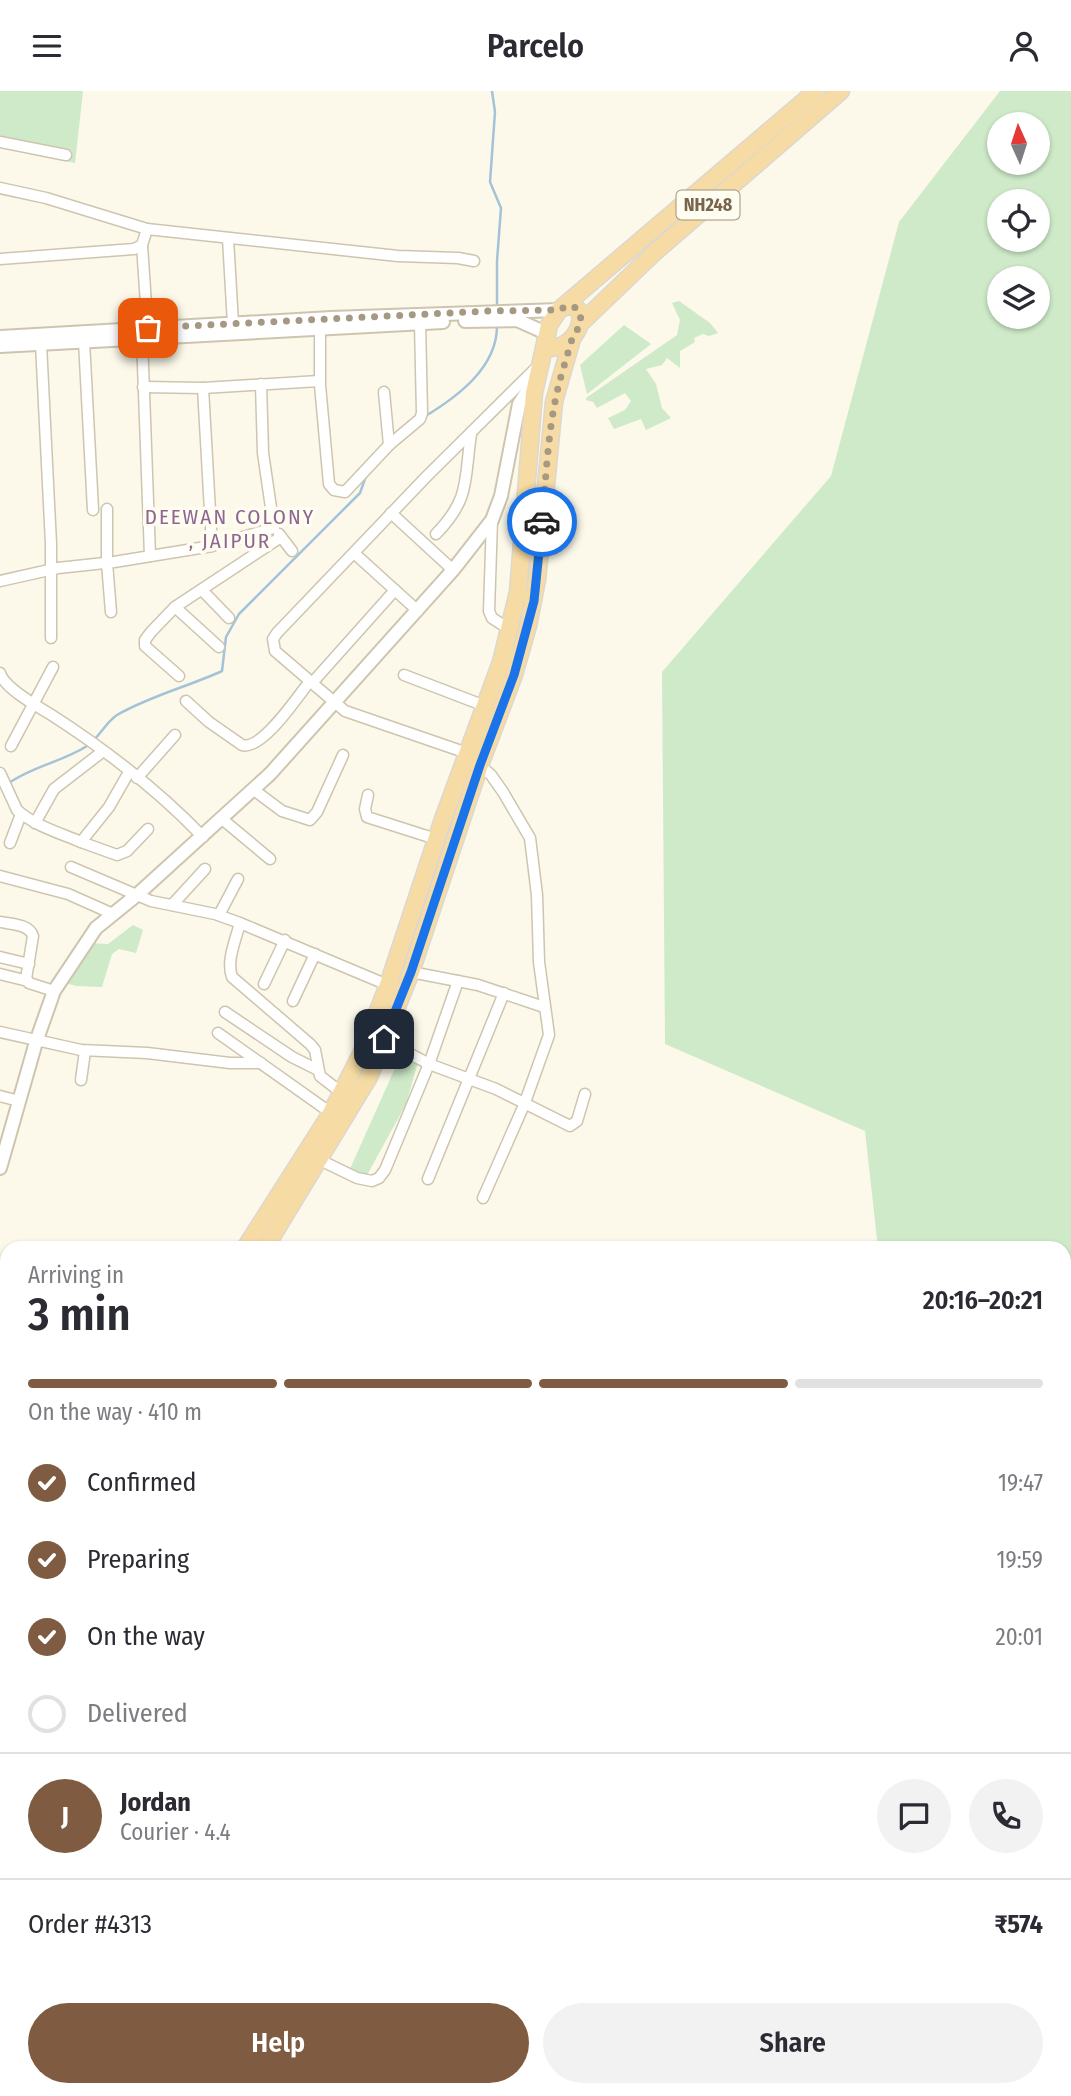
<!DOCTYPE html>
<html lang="en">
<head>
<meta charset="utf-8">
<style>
  :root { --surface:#fff; --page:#f2f2f3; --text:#2b2b33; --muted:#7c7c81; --line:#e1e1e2; --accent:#7e5b41 }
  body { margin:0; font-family:"Fira Sans Condensed",sans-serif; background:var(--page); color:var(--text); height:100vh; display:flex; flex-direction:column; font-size:26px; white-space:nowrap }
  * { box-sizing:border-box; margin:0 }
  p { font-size:23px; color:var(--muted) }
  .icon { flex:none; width:38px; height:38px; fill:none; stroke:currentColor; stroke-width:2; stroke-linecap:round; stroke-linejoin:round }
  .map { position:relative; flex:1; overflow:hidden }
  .details { position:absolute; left:0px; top:1150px; width:1071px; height:856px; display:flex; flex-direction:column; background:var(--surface); border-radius:21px 21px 0 0; box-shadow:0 2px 5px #0004 }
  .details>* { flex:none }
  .needle { width:46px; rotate:357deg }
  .tools { position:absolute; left:987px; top:21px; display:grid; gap:14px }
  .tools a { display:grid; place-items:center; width:63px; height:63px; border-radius:50%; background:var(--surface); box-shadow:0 2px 5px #0004; font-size:35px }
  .pin { position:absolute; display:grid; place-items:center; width:60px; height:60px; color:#fff; margin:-30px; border-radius:14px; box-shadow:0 4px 10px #0006 }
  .courier { position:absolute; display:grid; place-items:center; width:70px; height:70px; margin:-35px; border:5px solid #1a73e8; border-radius:50%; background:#fff; color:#222; box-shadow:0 2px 9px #0007 }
  .headline em { font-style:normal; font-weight:600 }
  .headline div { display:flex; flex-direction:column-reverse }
  .headline { display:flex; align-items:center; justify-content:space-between; height:119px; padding:0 28px }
  h1 { font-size:46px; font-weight:600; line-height:52px }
  .bar { display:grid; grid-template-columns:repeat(4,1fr); gap:10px 7px; align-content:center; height:84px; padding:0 28px }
  .bar i { height:9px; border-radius:5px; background:var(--line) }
  .bar .active { background:var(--accent) }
  .bar p { grid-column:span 4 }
  .line { display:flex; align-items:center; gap:18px; padding:0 28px; border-top:2px solid var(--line) }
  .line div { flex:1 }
  .round { display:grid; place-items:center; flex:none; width:74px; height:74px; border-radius:37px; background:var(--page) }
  ol { padding:0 28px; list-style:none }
  li { display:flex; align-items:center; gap:21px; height:77px }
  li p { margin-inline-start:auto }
  li .icon { padding:7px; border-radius:50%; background:var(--accent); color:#fff; stroke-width:4 }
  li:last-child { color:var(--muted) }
  li i { width:38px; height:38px; border:4px solid var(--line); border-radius:50% }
  .action { display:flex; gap:14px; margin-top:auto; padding:14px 28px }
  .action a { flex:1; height:80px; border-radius:42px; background:var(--accent); color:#fff; font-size:28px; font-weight:600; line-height:80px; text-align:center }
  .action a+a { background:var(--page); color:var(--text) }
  header { display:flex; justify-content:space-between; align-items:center; height:91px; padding:0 28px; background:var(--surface); font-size:32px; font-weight:600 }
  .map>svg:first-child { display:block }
  .green { fill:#ceeac8; fill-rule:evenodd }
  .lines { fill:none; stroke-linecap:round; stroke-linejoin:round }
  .stream { stroke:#a4c3d8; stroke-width:2.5 }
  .minor-casing { stroke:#cec5af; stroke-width:13 }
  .tertiary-casing { stroke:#cec5af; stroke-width:16 }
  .trunk-casing { stroke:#dcd7d1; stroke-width:19 }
  .minor { stroke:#fff; stroke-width:10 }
  .tertiary { stroke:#fff; stroke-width:12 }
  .trunk { stroke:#f6dca4; stroke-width:16 }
  .done { stroke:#a69984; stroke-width:7; stroke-dasharray:0 12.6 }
  .route { stroke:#1a73e8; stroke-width:9 }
  .labels { text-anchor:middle; stroke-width:7; stroke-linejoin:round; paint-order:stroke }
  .shield { fill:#fffcf0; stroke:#a0937e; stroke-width:2 }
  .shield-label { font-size:18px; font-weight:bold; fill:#77664d }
  .neighbourhood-label { font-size:21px; letter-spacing:2px; fill:#8e6692; stroke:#fffcf0 }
</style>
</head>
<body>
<header><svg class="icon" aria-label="menu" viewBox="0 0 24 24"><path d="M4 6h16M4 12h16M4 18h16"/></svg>Parcelo<svg class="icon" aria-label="person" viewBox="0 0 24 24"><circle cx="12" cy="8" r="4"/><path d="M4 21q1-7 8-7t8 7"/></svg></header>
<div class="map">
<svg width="1071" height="2005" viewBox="0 0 1071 2005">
  <rect width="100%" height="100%" fill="#fcf9ea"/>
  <g class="green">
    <path d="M0 0H83L75 72 0 57Z"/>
    <path d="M1000 0H1071V2005H474L475 1998H1064V1157H878L865 1040 665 953 662 581 831 385 899 131ZM999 33H1038V72H999ZM999 110H1038V149H999ZM1038 187V226H999V187Z"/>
    <path d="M679 210 710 232 718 242 709 245 703 243 694 247 695 251 680 260V277L667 267 662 274 646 278 656 293 662 317 671 327 646 339 641 328 614 338 608 327 625 319 631 310 625 302 597 317 593 311 586 309V307L677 244 680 229 672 212Z"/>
    <path d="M624 234 651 253 587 303 580 274Z"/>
    <path d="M133 834 143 839 136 862 119 858 112 863 102 896 76 895 61 891 89 852 108 853Z"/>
    <path d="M400 966 418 971 406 1013 366 1086 350 1078Z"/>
  </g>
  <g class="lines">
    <g class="stream">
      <path d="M492 0 495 21 490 91 501 117 497 170V217"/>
      <path d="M424 326C457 306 497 277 497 235"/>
      <path d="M9 692C33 675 62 671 87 655 99 647 105 632 117 624 150 605 187 596 222 580L226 546 239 523 360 402 366 385"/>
    </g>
    <g class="minor-casing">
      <g id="minor">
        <path d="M0 51 66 64"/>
        <path d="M0 97 46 107 147 138"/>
        <path d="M228 147 233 233"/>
        <path d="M142 154 148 243"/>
        <path d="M0 168 134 158 142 154 147 138 398 165 458 167 474 170"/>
        <path d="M320 237V294L329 393 334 399 345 401 389 354 384 301"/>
        <path d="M142 247 150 465"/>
        <path d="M84 250 93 419"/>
        <path d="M41 253 51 453V547"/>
        <path d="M143 296 203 297 319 290"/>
        <path d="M203 297 212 455"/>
        <path d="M389 354 420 328 422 322 420 232"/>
        <path d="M107 418V472L111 521"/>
        <path d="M391 422 453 479"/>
        <path d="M492 429 489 520 492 527 509 538"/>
        <path d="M279 443 292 460"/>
        <path d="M436 443C471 407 464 389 471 343"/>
        <path d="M354 462 418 520"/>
        <path d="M0 490 58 477 114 471 212 455 274 437 263 362 261 293"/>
        <path d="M202 499 229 527"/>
        <path d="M175 516 219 556"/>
        <path d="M0 582C4 597 37 615 50 623 103 657 159 700 203 746"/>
        <path d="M404 584 485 615"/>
        <path d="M179 585 145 555V549L151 541 175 516 281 446"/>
        <path d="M310 590 312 592 395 499"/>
        <path d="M312 592 345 620 467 662"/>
        <path d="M186 610 209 631 242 654C262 660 298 605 310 590L275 560 273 548 277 542 427 385 538 275"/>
        <path d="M11 655 53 576"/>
        <path d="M480 674 491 684 503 701 530 747 537 804 539 871 549 944 524 1014 483 1107"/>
        <path d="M0 682 17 719C35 735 60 742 81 751L109 716 129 681"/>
        <path d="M137 687 175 644"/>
        <path d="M254 699 282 720 310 729 317 721 343 664"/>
        <path d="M368 704 365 718 367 726 436 748"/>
        <path d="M222 728 270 768"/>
        <path d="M35 732 54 698 102 661"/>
        <path d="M81 751 117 764 127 760 148 738"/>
        <path d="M10 752 21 723"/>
        <path d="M71 776 151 810 215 823 240 832"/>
        <path d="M0 785 68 803 113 823"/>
        <path d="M172 814 205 778"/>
        <path d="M219 824 238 788"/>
        <path d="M0 831C11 833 29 833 33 845L26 888 29 892 54 900"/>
        <path d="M0 866 29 873"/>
        <path d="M411 881 478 894 544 916"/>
        <path d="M0 883 28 890"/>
        <path d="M264 893 285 849"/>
        <path d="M293 910 315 863"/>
        <path d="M225 921 292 966 318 979"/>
        <path d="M0 941 81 959 147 962 230 972H261"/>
        <path d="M218 942 331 1022"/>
        <path d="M384 949 429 973 496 998 570 1035 577 1030 585 1003"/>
        <path d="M81 989 85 960"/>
        <path d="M342 1002 320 985 315 959 310 953 232 886C226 870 236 848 240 832L390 895"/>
        <path d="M0 1005 19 1010"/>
        <path d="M320 1069 357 1087 372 1090 379 1087 385 1079 429 973 458 890"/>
        <path d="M428 1088 504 902"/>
        <path d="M0 1270 7 1271"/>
        <path d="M0 1343 7 1312"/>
        <path d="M0 1394 7 1396"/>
        <path d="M0 1853 7 1846"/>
        <path d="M0 1947 7 1949"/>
        <path d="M105 1998 121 2005"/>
        <path d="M347 1998V2005"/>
        <path d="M28 2005 29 1998"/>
        <path d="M267 2005 268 1998"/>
      </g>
    </g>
    <g class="tertiary-casing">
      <g id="tertiary">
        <path d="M465 230 517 229 546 242"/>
        <path d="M0 246 331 227 559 219"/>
        <path d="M0 255 443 231"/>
        <path d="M0 1077 36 951 54 900 96 837 138 803 270 683 453 479 492 429 501 405 519 313 528 299 536 292"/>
      </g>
    </g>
    <g class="trunk-casing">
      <g id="trunk">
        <path d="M562 217C592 206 583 255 552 257L546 248 549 234 559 219 816 0"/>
        <path d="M580 233 655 161 841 0"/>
        <path d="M245 1157 331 1022 361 963 388 894 443 728 501 571 518 501 534 302 546 248"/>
        <path d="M265 1157 369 986 411 881 480 674 514 584 528 535 537 489 554 311 572 248"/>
        <path d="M57 2005V1998"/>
        <path d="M71 2005 72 1998"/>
      </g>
    </g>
    <use href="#minor" class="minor"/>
    <use href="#tertiary" class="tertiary"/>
    <use href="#trunk" class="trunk"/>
  </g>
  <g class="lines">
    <path class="done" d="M148 237 488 220 559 219 567 215 577 217C586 230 576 239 571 251 569 258 567 265 565 272 548 324 547 377 542 431"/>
    <path class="route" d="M384 948 411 881 480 674 514 584 534 510 542 431"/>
  </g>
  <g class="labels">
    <rect class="shield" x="676.5" y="99.5" width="63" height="29" rx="5"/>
    <g class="shield-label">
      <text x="708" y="120">NH248</text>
    </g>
    <g class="neighbourhood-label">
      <text x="230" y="433">DEEWAN COLONY<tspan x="230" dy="24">, JAIPUR</tspan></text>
    </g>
  </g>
</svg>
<div class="tools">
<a><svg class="needle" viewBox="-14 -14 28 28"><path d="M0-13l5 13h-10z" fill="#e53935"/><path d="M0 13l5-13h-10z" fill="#7c7c81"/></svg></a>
<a><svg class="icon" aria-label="locate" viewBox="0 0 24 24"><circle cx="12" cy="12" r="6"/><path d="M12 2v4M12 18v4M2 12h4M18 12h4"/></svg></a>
<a><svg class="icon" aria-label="layers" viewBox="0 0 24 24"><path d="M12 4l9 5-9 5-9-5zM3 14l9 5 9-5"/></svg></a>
</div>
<div class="pin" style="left:148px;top:237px;background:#ea580c"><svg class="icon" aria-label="bag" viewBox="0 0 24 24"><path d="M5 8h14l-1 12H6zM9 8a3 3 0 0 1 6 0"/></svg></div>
<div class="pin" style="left:384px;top:948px;background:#1f2937"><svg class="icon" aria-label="home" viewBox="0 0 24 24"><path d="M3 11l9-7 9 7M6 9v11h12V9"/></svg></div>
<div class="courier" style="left:542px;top:431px"><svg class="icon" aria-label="car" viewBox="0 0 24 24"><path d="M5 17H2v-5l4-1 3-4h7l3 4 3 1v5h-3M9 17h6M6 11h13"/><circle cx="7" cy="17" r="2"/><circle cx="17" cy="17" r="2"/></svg></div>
<section class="details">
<div class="headline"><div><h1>3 min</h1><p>Arriving in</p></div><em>20:16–20:21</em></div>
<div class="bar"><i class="active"></i><i class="active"></i><i class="active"></i><i></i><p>On the way · 410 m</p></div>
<ol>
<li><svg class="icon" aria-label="check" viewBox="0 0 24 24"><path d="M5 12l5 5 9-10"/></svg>Confirmed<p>19:47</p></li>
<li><svg class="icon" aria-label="check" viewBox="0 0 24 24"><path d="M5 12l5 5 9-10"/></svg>Preparing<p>19:59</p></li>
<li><svg class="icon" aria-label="check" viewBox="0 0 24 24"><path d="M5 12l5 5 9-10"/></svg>On the way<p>20:01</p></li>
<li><i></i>Delivered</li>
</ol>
<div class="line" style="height:126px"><b class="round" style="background:var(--accent);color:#fff">J</b><div><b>Jordan</b><p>Courier · 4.4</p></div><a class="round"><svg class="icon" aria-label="chat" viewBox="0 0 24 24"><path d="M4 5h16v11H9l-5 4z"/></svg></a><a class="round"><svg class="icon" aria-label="phone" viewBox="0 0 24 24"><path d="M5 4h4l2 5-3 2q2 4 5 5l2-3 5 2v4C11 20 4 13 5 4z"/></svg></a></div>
<div class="line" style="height:91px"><div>Order #4313</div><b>₹574</b></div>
<div class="action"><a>Help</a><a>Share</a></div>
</section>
</div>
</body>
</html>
